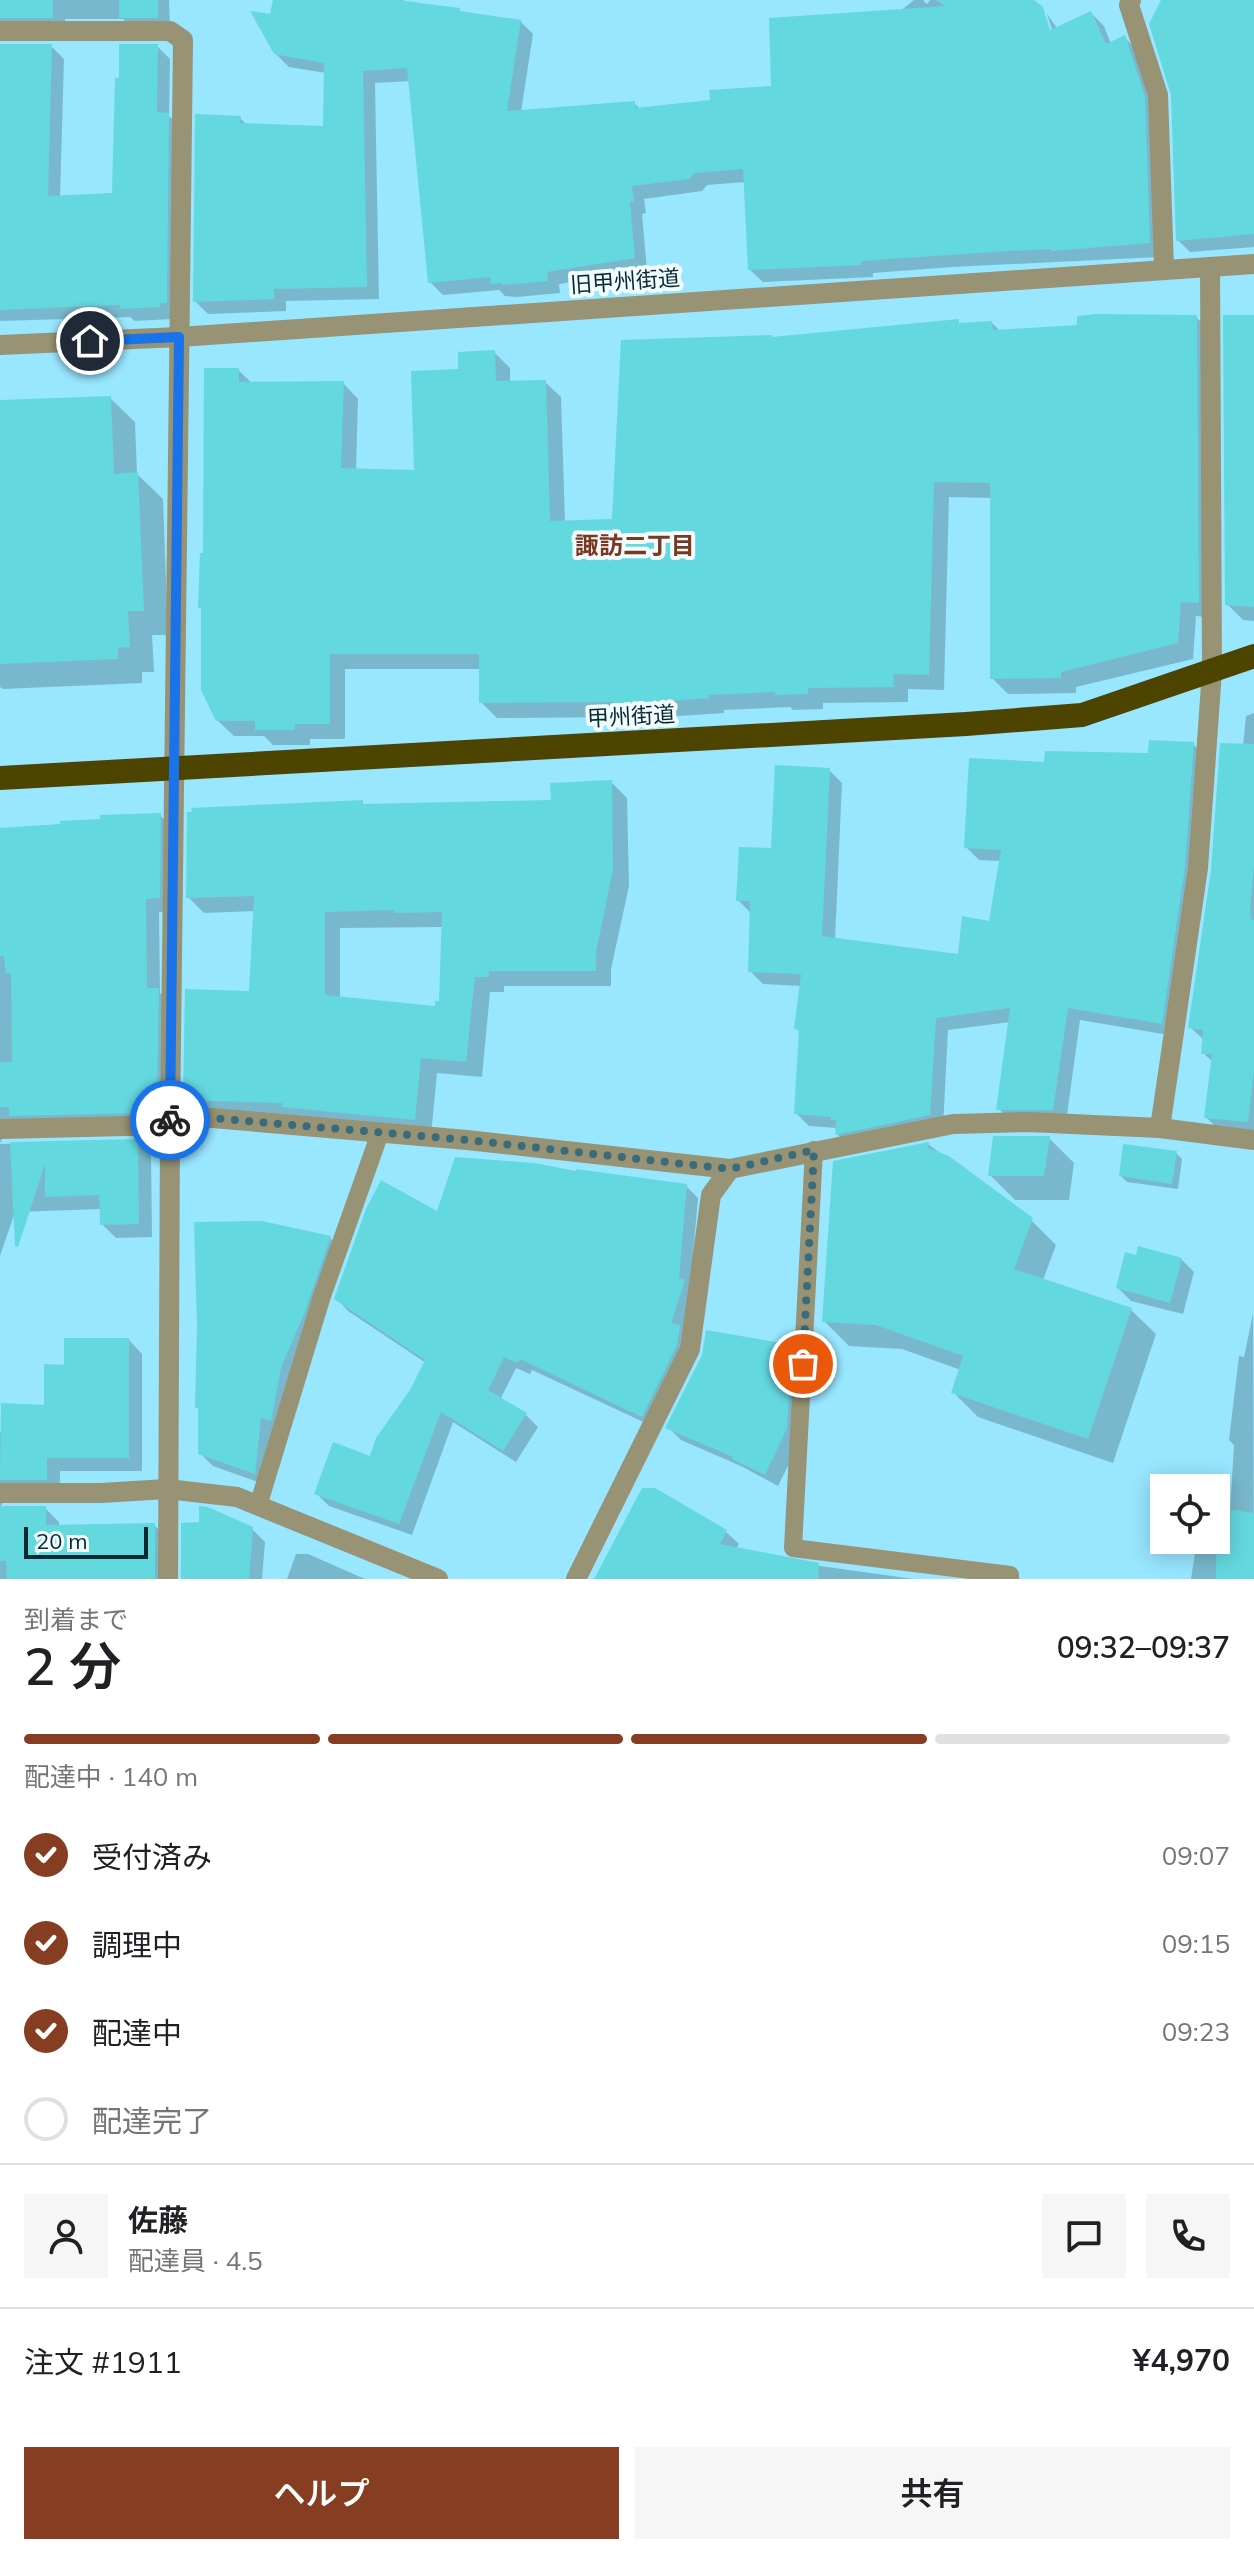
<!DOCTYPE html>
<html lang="ja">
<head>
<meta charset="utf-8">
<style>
  :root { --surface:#fff; --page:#f6f6f6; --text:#202124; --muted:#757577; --line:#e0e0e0; --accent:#863d21 }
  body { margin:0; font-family:Mulish,"Noto Sans JP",sans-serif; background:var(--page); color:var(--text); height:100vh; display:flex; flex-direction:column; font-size:30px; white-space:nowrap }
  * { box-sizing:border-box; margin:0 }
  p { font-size:26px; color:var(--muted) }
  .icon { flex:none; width:44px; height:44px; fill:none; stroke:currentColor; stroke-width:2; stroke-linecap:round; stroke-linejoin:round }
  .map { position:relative; height:1579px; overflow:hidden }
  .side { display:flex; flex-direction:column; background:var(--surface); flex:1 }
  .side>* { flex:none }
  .tools { position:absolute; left:1150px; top:1474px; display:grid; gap:16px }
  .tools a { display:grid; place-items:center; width:80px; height:80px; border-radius:0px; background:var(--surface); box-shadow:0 4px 20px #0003; font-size:40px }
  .scale { position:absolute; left:24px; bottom:20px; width:124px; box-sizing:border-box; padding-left:8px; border:4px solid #072932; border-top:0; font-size:22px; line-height:28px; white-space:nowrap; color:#072932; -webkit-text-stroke:6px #f2fbfe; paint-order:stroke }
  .pin { position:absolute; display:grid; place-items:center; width:68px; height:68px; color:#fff; margin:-34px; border:4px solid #fff; border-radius:50%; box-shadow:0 2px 8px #0007 }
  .courier { position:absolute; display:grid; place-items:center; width:80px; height:80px; margin:-40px; border:6px solid #1a73e8; border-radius:50%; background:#fff; color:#222; box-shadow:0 2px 10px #0007 }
  .head em { font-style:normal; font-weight:600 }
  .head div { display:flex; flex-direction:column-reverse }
  .head { display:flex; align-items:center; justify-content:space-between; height:136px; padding:0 24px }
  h1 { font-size:52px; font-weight:600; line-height:60px }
  .bar { display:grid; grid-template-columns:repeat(4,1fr); gap:12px 8px; align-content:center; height:96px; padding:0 24px }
  .bar i { height:10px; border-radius:6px; background:var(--line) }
  .bar .active { background:var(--accent) }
  .bar p { grid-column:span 4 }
  .line { display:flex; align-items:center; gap:20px; padding:0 24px; border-top:2px solid var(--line) }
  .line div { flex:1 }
  .round { display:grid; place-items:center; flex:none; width:84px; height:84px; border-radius:0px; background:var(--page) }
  ol { padding:0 24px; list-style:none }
  li { display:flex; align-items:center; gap:24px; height:88px }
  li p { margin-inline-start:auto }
  li .icon { padding:8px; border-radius:50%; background:var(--accent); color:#fff; stroke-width:4 }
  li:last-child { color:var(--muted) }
  li i { width:44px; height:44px; border:4px solid var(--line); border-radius:50% }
  .primary-button { display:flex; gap:16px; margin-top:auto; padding:16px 24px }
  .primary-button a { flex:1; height:92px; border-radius:0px; background:var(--accent); color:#fff; font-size:32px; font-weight:600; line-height:92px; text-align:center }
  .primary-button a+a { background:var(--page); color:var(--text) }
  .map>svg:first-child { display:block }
  .shadow { fill:#0003; fill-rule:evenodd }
  .building { fill:#64d8df; fill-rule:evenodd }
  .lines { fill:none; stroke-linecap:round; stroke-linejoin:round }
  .lane { stroke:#979374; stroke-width:18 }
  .street { stroke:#979374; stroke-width:20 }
  .highway { stroke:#4d4402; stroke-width:24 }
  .done { stroke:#3a6b7a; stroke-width:8; stroke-dasharray:0 14.4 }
  .route { stroke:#1a73e8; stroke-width:10 }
  .labels { text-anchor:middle; stroke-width:8; stroke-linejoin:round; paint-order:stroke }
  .street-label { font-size:22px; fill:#072932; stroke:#f2fbfe }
  .neighbourhood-label { font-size:24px; font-weight:bold; fill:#7a381e; stroke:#f2fbfe }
</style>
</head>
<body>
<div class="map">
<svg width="1254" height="1579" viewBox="0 0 1254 1579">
  <rect width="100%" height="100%" fill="#98e6ff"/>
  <g class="shadow">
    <path d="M0 0H169L170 30H134L123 19H65V30L2 37 0 42Z"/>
    <path d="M275 0H403L406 3 459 10 464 14 520 21 533 34 521 112 634 103 640 109 712 102 773 88 867 37 914 0H923L927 4 930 0H1031L1051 40 1055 38 1047 14 1057 28 1091 13 1104 26 1111 44 1125 38 1137 50 1157 112 1158 257 952 267 873 273V277L763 282 750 270 746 182 707 185 702 191 644 199 646 213 642 214 647 271 559 284 560 293 517 297 505 296 499 290 443 295 430 282 411 81 375 83 379 299 286 301V311L208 314 195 301 240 118 247 125 325 128 326 73 289 67 275 53 272 16Z"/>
    <path d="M1162 0H1254V247L1190 252 1178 240 1173 94Z"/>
    <path d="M0 46H51L64 59 60 198 114 195 157 46 170 59 169 116 181 128 172 319 135 321 130 317 0 321Z"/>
    <path d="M1254 315V621L1243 620 1227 604 1225 317Z"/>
    <path d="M1196 317 1212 333 1214 618 1196 616 1193 659 1076 687V693L1008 694 992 678V498L949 497 944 690 908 689V702L823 703V709L793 710 790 707 724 710V713L633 719 630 717 497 718 481 702V669H345V739H310V745H273L264 736H234L217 720 203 610 200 607 205 555 238 370 253 384 343 383 358 399 356 471 416 472 460 371 494 352 510 368V383L545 382 561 397 565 522 614 521 773 338 958 322 961 325 992 323 1001 332Z"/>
    <path d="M110 398 135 422 137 474 163 499 168 635H152L154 672H142V683L3 689 0 687V402Z"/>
    <path d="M1254 713V1133L1218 1129 1206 1117 1213 1062 1203 1053 1204 1040 1190 1027 1243 746 1246 716Z"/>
    <path d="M1193 744 1206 757 1175 1036 1080 1020 1066 1122H1012L999 1109 1010 1022 948 1030 943 1128 850 1147 837 1134V1128L809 1126 796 1113 801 1033 796 1028 801 986 763 984 750 971 752 914 738 900 829 770 842 783 835 940 959 957 991 923 1001 861 979 860 966 847 1046 764 1150 755Z"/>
    <path d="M611 782 627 798 629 886 611 969V986H504V992H490L482 1077 437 1073 431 1135 201 1115 185 1099 251 993 255 911 204 913 188 897 362 802 366 806 553 801ZM443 927 441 1003 436 1008 340 999V928Z"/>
    <path d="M160 815 174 829 173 912H159L160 993 172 1004 170 1112H157V1117L6 1132 0 1143V830Z"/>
    <path d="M1049 1138 1074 1163 1069 1200H1015L990 1175Z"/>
    <path d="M138 1141 151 1155 152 1237 116 1238 102 1224 101 1209 15 1212 0 1256V1144Z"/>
    <path d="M928 1144 1031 1220 1056 1245 1043 1280 1131 1310 1156 1334 1113 1463 978 1417 953 1392 961 1370 902 1349 849 1346 824 1321Z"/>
    <path d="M1176 1153 1182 1159 1178 1189 1127 1182 1121 1176Z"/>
    <path d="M577 1174 686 1186 698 1198 690 1288 691 1339 654 1427 532 1370 530 1374 516 1368 500 1400 526 1415 538 1427 516 1462 453 1422 412 1535 329 1506 317 1494 371 1458 426 1363 348 1311 336 1298 438 1214Z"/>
    <path d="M330 1238 342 1251 267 1485 213 1466 200 1453V1411L197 1407Z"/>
    <path d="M1181 1259 1194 1272 1183 1314 1131 1301 1118 1288Z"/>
    <path d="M1253 1314 1254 1579H1191L1197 1540H1216V1509L1230 1511 1234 1445 1229 1440 1239 1356 1244 1357Z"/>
    <path d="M129 1340 142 1354V1471H60V1493L7 1496 0 1507V1432L46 1407 66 1367Z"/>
    <path d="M791 1347 804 1360 800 1442 778 1486 743 1467 681 1440 668 1427Z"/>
    <path d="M0 1508H45L59 1522V1527L154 1525 168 1539V1579H0Z"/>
    <path d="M252 1529 265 1542 262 1579H183Z"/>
    <path d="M726 1532 739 1544 736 1549 791 1562 914 1579H596Z"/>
    <path d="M296 1554H308L365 1579H287Z"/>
  </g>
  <g class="building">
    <rect x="0" y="0" width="53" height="18"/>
    <rect x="119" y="0" width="39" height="18"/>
    <path d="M273 0H398L460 8V11L521 20 507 111 635 101V108L710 100 709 90 771 86 769 18 946 6 936 0H1034L1043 7 1050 30 1091 11 1106 44 1125 35 1145 97 1150 243 1051 251V249L1008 251 861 261V265L748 270 743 169 694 173 689 179 632 186 634 201 630 202 635 258 547 272 548 281 502 285V283L491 284 490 277 428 283 407 68 363 71 367 287 274 289V299L193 302 195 114 241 116 240 123 323 126 324 63 274 54 250 11 270 14Z"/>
    <path d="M1161 0H1254V234L1176 241 1171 95 1149 24Z"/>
    <path d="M0 44H52L48 196 112 193 115 78H119V44H158L157 112 169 113 167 303H160V307L120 309V305L0 310Z"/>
    <path d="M1095 314 1197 315 1199 603 1181 602 1178 643 1061 672V678L990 679V483L934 482 929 675 893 674 894 687 808 688V694L775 695V692L709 695V698L616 705 615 702 479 703V654H330V724H295V730H255V721H216L201 690V608H198L200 553H203L204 368H239V382L344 381 341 468 414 470 411 371 458 369V352L495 350 496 381 546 380 550 521 612 519 621 340 772 335V337L959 319V323L992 321 993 330 1077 325V316Z"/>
    <path d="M1223 315H1254V607L1225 605Z"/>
    <path d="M111 396 114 474 138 472 144 611H128L130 647 118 648V659L0 664V400Z"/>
    <path d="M1149 740 1194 742 1185 867 1162 1024 1068 1008 1053 1110H996L1010 1008 936 1018 930 1115 835 1135 836 1120H831V1117L794 1114 799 1030 794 1029 801 974 748 972 750 901H736L739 847 771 848 775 765 830 768 822 936 958 954 962 916 989 921 1001 850 964 848 969 758 1044 762 1045 751 1148 753Z"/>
    <path d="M1220 743 1254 744V866L1250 909 1251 919 1254 920V1069L1248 1122 1204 1118 1212 1054H1201L1203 1030 1188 1028 1211 870Z"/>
    <path d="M612 780 613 869 596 952V971H489V977H475L466 1062 421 1058 415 1120 282 1107V1103L183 1100 185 989 249 991 254 896 186 898 187 812H192L191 808 363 800V804L551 800 550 783ZM394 910V913L442 912 439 1001H435V1006L325 995V912Z"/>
    <path d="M161 813 160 898 146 899 147 988H159L157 1099H144V1104H138V1113L9 1116V1107H0V1062H12L11 973 6 974 4 956H0V828L60 824V821L100 819V815Z"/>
    <path d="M993 1136H1050L1044 1176H988Z"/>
    <path d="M138 1139 139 1224 100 1225 99 1195 45 1197V1164L18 1247 15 1246 10 1142Z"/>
    <path d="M929 1142 928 1148 949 1156 1033 1218 1014 1269 1132 1308 1088 1439 951 1393 963 1356 876 1325 822 1322 833 1161Z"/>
    <path d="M1123 1144 1177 1151 1172 1184 1119 1176Z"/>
    <path d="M455 1157 534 1163 576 1171V1169L687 1184 679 1278 685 1280 671 1323 680 1325 677 1345 642 1417 520 1359 517 1363 504 1357 488 1390 527 1413 503 1451 441 1412 399 1524 314 1494 333 1442 370 1456 376 1438 410 1390 425 1360 334 1299 366 1209 381 1180 437 1211Z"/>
    <path d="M262 1221 331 1236 304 1314 281 1368 271 1421 261 1418 255 1474 198 1454V1408H195L197 1327 194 1222Z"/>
    <path d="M1138 1246 1182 1258 1170 1303 1116 1288 1125 1252 1136 1255Z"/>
    <path d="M706 1330 792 1345 787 1428 765 1475 732 1459 733 1457 665 1428 702 1355Z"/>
    <path d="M64 1338H129V1458H47V1480H0L1 1403 44 1405V1364L64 1365Z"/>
    <path d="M642 1488H655L727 1530 720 1544 819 1563 818 1579H594Z"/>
    <path d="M0 1506H46V1525L155 1523V1579H7L6 1561H0Z"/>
    <path d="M199 1506 208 1507 253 1527 249 1579H181V1523L199 1522Z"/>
    <path d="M1216 1507 1254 1513V1579H1216Z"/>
  </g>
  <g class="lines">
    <g class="lane">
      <path d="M814 1150 793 1548 1010 1575V1579"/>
      <path d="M258 1506 322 1296 380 1133"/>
    </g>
    <g class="street">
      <path d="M1131 0 1129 5 1158 95 1164 268"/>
      <path d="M0 31H170L183 40 170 1125 168 1579"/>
      <path d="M0 345 179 337 1254 264"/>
      <path d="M1160 1128 1198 868 1212 671 1210 267"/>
      <path d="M0 1129 170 1125 189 1116 467 1140 730 1169 953 1124 1028 1122 1160 1128 1254 1140"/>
      <path d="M0 1493H101L167 1489 237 1497 438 1579"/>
      <path d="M576 1579 690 1349 711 1195 730 1169"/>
    </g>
    <path class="highway" d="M0 778 966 724 1082 715 1254 656"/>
  </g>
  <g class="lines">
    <path class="done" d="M170 1120V1125L189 1116 467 1140 730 1169 814 1150 803 1364"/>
    <path class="route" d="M90 341 179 337 170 1120"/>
  </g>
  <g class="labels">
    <g class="street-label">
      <text transform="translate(625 281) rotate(-4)" y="8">旧甲州街道</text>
      <text transform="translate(631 716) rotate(-3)" y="8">甲州街道</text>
    </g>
    <g class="neighbourhood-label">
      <text x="635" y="554">諏訪二丁目</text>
    </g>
  </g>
</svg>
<div class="tools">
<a><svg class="icon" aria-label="locate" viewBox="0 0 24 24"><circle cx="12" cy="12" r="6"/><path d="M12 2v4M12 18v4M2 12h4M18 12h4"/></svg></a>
</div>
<div class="scale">20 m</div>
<div class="pin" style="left:803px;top:1364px;background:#ea580c"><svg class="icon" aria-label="bag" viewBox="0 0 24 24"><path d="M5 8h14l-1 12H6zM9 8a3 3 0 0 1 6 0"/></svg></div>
<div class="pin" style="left:90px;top:341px;background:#1f2937"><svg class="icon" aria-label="home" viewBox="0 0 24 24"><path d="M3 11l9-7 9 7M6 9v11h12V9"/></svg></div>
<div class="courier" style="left:170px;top:1120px"><svg class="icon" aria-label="bike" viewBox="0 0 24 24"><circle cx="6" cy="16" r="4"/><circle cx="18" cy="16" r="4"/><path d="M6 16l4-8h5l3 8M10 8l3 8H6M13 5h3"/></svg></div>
</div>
<section class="side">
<div class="head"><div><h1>2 分</h1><p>到着まで</p></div><em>09:32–09:37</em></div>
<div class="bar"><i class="active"></i><i class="active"></i><i class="active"></i><i></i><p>配達中 · 140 m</p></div>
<ol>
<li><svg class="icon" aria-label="check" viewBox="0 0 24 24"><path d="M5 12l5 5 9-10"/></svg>受付済み<p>09:07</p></li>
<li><svg class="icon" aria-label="check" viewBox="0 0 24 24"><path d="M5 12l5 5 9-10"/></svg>調理中<p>09:15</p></li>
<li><svg class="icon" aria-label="check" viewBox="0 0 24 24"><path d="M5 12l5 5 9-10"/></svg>配達中<p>09:23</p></li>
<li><i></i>配達完了</li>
</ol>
<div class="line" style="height:144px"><a class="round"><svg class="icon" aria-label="person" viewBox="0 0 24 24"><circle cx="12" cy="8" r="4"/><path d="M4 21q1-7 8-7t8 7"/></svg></a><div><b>佐藤</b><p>配達員 · 4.5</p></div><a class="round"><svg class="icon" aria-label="chat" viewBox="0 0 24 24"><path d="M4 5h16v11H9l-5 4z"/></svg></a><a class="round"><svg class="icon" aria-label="phone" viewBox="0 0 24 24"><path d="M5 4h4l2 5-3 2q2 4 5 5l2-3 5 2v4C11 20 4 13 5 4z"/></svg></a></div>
<div class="line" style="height:104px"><div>注文 #1911</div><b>¥4,970</b></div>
<div class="primary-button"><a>ヘルプ</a><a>共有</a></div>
</section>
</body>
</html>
